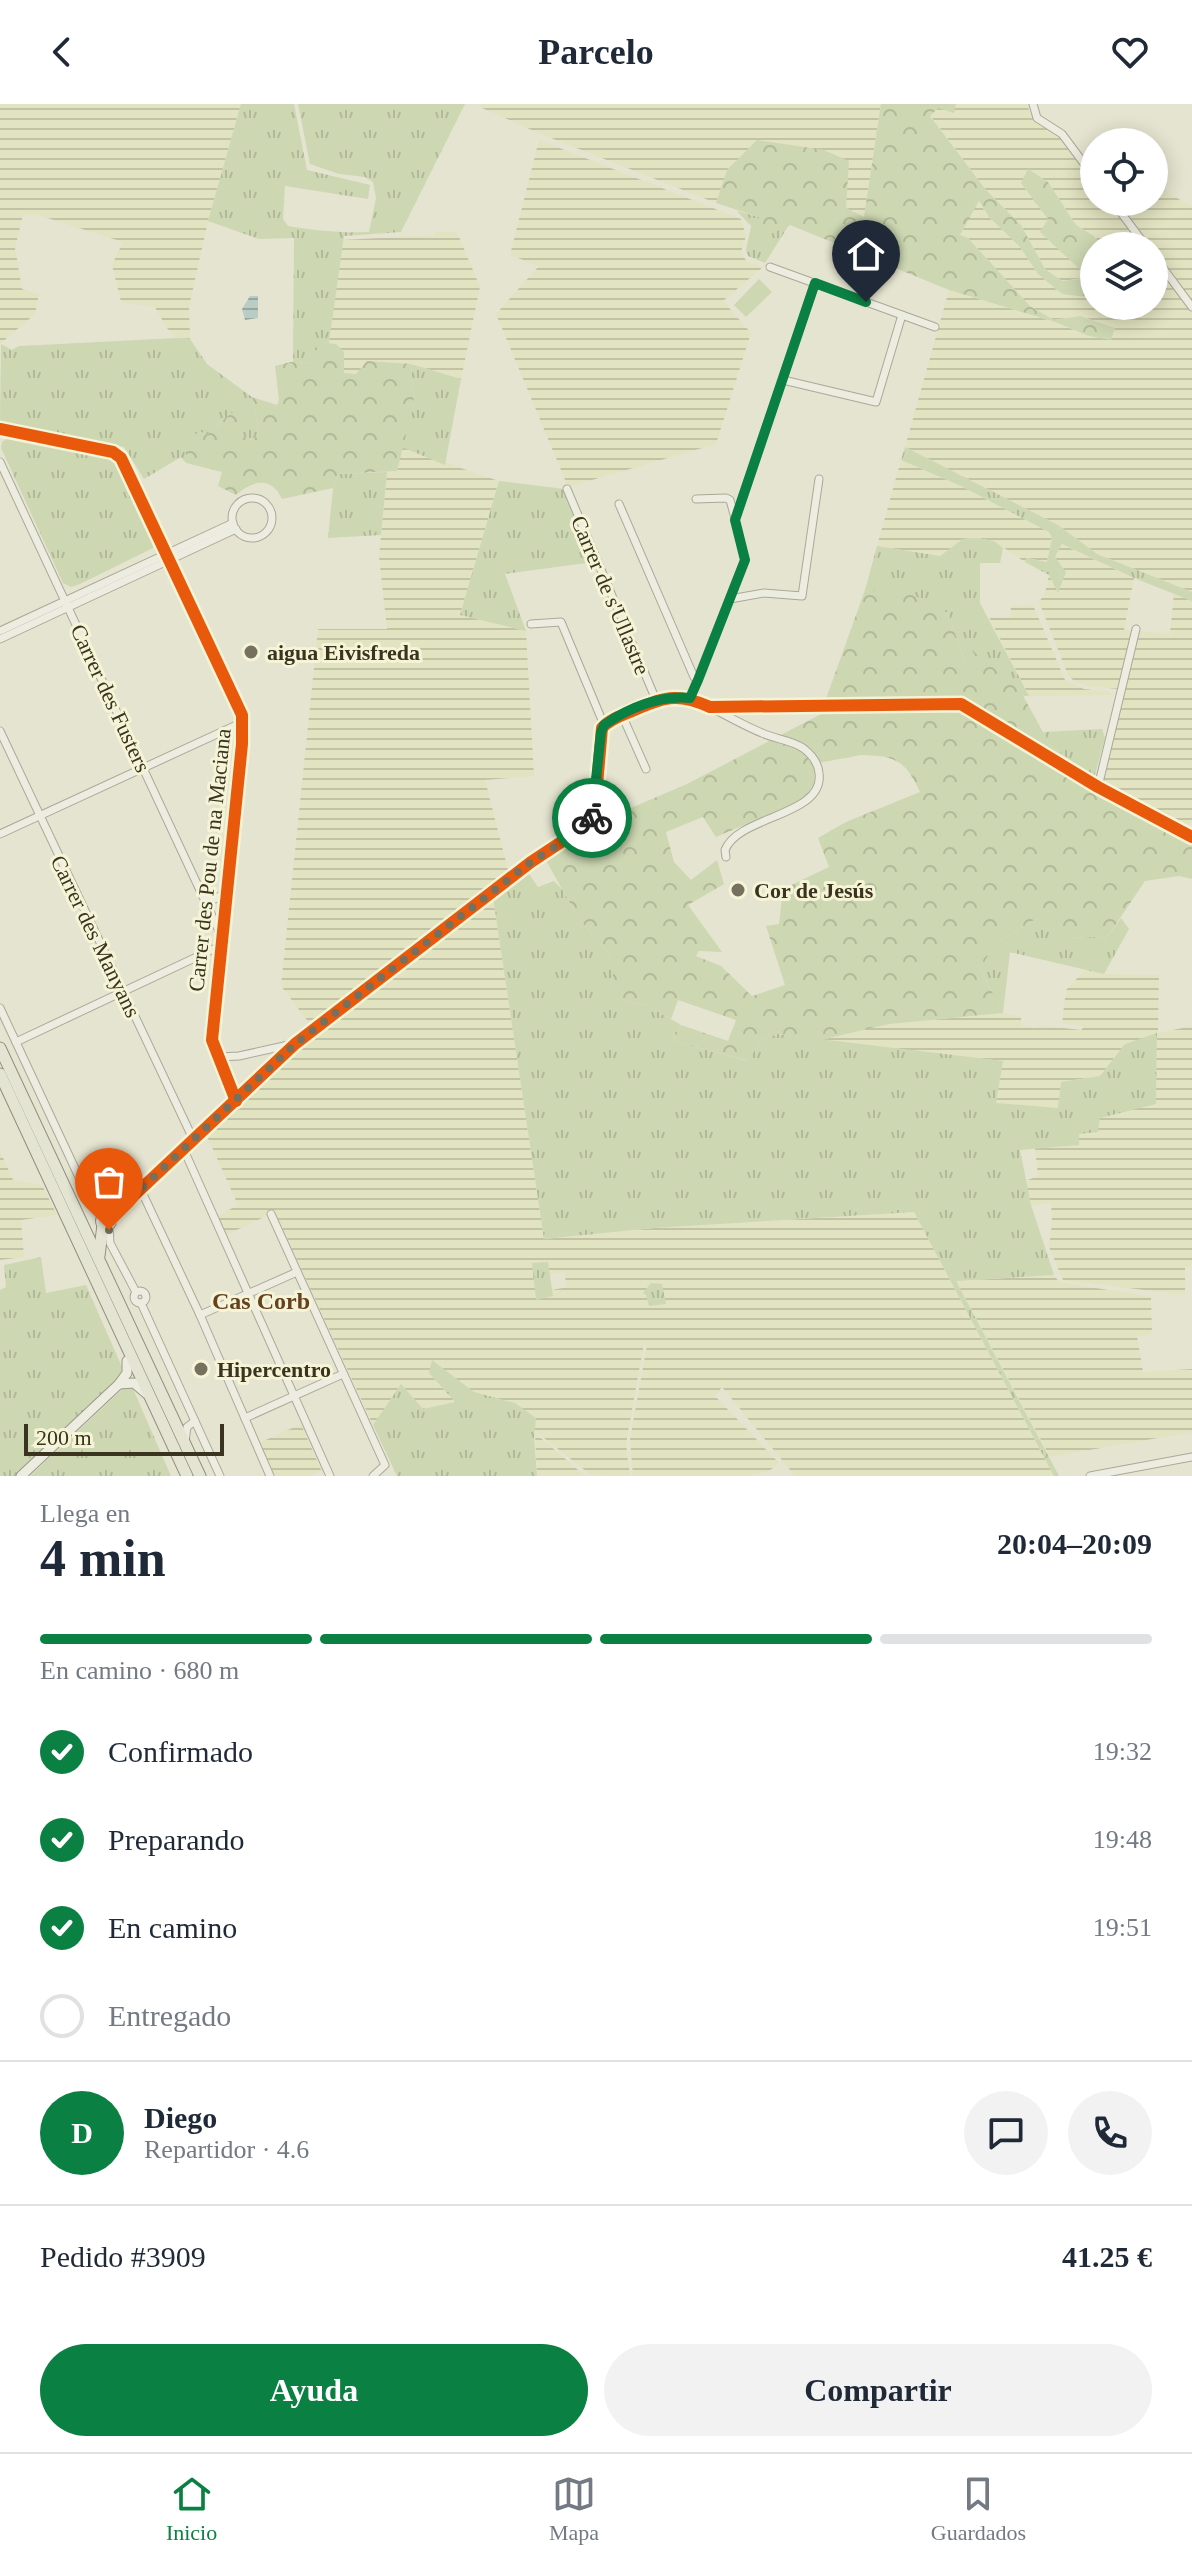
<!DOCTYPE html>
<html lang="es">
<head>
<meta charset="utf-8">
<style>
  :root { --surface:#fff; --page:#f2f2f3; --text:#1f2937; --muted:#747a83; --line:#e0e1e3; --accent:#0b8043 }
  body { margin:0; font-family:Georgia,serif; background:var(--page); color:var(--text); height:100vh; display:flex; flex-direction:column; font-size:30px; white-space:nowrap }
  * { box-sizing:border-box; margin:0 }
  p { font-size:26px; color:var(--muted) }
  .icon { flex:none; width:44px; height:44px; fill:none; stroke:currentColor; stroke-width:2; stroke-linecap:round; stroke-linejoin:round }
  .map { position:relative; height:1372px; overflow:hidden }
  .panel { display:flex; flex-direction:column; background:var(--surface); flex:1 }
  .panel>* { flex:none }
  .tools { position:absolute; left:1080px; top:24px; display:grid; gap:16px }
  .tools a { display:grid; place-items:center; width:88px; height:88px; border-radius:50%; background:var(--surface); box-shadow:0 4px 20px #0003; font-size:40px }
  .scale { position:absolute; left:24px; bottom:20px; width:200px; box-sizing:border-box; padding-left:8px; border:4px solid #393320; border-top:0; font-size:22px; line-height:28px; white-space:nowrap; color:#393320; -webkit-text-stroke:6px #f5f4d6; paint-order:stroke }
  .pin { position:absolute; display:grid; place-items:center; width:68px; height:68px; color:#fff; margin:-82px -34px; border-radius:50% 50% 50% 0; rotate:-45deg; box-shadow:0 0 8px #0007 }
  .pin .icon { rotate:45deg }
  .courier { position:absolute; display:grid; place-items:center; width:80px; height:80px; margin:-40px; border:6px solid #0b8043; border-radius:50%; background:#fff; color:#222; box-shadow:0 2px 10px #0007 }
  .overview em { font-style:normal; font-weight:600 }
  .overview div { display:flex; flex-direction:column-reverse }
  .overview { display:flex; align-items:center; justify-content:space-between; height:136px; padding:0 40px }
  h1 { font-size:52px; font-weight:600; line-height:60px }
  .bar { display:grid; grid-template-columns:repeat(4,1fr); gap:12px 8px; align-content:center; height:96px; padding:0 40px }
  .bar i { height:10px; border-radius:6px; background:var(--line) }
  .bar .on { background:var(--accent) }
  .bar p { grid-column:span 4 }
  .line { display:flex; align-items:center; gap:20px; padding:0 40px; border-top:2px solid var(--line) }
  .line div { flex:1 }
  .round { display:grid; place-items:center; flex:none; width:84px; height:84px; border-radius:42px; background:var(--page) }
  ol { padding:0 40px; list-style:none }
  li { display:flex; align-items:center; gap:24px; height:88px }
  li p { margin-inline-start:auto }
  li .icon { padding:8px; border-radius:50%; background:var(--accent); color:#fff; stroke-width:4 }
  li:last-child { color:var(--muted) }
  li i { width:44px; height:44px; border:4px solid var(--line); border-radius:50% }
  .primary-button { display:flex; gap:16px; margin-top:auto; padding:16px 40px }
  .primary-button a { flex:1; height:92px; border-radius:48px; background:var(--accent); color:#fff; font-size:32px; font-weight:600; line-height:92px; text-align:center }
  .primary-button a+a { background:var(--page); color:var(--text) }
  header { display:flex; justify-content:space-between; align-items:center; height:104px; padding:0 40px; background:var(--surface); font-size:36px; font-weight:600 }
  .tabs { display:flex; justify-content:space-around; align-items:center; height:112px; border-top:2px solid var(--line); background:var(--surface); font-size:22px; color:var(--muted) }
  .tabs a { display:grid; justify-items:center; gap:4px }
  .tabs .on { color:var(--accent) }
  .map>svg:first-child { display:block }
  .farmland { fill:url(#farmland-rules); fill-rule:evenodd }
  .grass { fill:url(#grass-tufts) }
  .forest { fill:url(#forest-crowns); fill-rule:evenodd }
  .pitch { fill:#cdd7b2 }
  .water { fill:url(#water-rules) }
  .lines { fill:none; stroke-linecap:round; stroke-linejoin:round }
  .street-casing { stroke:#aaa898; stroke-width:9 }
  .secondary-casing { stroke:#9a9888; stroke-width:11 }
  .primary-casing { stroke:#908e7f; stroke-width:13 }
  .street { stroke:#edece1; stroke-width:7 }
  .secondary { stroke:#edece1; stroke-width:9 }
  .primary { stroke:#e4e4d3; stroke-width:11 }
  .cycleway-casing { stroke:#f5f4d6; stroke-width:17 }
  .cycleway { stroke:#e8590c; stroke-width:12 }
  .done { stroke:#75715e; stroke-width:8; stroke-dasharray:0 14.4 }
  .route { stroke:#0b8043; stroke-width:10 }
  .poi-dot { fill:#75715e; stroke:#f5f4d6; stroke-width:3 }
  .labels { text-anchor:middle; stroke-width:6; stroke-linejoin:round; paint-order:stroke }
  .street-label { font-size:22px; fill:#393320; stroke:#f5f4d6 }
  .poi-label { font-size:22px; font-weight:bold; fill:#393320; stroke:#f5f4d6; text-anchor:start }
  .neighbourhood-label { font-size:24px; font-weight:bold; fill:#654120; stroke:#f5f4d6 }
</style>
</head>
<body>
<header><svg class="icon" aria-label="back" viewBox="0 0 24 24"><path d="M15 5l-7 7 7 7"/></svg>Parcelo<svg class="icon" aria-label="heart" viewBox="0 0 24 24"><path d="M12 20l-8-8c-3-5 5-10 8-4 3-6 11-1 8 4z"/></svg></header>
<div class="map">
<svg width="1192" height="1372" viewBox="0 0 1192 1372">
  <defs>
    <pattern id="farmland-rules" width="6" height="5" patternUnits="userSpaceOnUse" patternTransform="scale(2)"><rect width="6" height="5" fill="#e1e3c1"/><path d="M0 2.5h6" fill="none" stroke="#c2c3a6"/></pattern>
    <pattern id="grass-tufts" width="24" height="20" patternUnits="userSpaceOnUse" patternTransform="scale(2)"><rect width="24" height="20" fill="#cdd7b2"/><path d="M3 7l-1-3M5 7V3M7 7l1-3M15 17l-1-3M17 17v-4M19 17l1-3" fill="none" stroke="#b1b999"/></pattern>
    <pattern id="forest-crowns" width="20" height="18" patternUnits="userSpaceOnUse" patternTransform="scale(2)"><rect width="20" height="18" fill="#cdd7b2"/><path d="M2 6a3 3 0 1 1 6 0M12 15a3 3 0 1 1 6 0" fill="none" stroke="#b1b999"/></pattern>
    <pattern id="water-rules" width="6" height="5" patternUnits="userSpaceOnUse" patternTransform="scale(2)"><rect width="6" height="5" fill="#baccc6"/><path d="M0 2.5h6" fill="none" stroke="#98a6a0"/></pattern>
  </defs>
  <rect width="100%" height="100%" fill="#e5e4d0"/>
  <g class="farmland">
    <path d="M0 0H241L208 117 189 203 190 235 177 234 166 223 155 203 121 198 112 161 123 138 38 111H23L15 144 22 185 39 190 35 210 0 240Z"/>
    <path d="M480 0H881L864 114 846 104 727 66 716 99 541 30 482 4Z"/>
    <path d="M956 0H1027L1031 12 1059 32 1094 78V98H1109L1142 142H1101L1094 132 1076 121 1048 78 1021 79 1048 115 1040 128 1090 173 1062 177 1045 165 1021 121 986 86 930 11 938 4 957 2Z"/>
    <path d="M539 36 741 115 746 132 741 148 747 158 763 163 723 197 751 229 716 340 568 383 496 210 539 162 510 151Z"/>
    <path d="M1154 80 1192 103V198L1154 148V142H1149L1115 98H1154Z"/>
    <path d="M978 97 989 113 1020 143 1038 170 1062 190 1094 194V202H1154V158L1192 208V488L1097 450 1058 421 905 343 949 186 1055 218 1089 232 1115 224 1080 212 1054 216 1030 202 968 134 960 131Z"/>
    <path d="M435 128H457L480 183 461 275 411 260 356 270 343 269 336 240 329 239 342 136 434 131Z"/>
    <path d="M403 340 452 361 499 377 460 511 526 527 534 672 485 676 509 770 310 920 281 882 318 525H387L379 453 387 368 397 367Z"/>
    <path d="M901 356 961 382 1049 428 1052 433 1047 458 1027 454 1025 458 994 437 977 434 963 435 940 452 877 442Z"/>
    <path d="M1061 440 1134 474 1124 526 1131 527 1118 585 1088 582 1075 578 1068 571 1039 498 1045 489 1049 471 1058 488 1055 453Z"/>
    <path d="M1174 489 1192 497V715L1189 721 1102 678 1139 527 1170 530Z"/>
    <path d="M1033 501 1065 576 1084 585 1110 588 1113 591 1029 592 989 513 1010 514 1011 502Z"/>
    <path d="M493 793 544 1135 654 1124 914 1108 1054 1372H795L722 1283 715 1292 778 1358 777 1362 768 1367 745 1372H633L630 1335 647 1241 644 1239 626 1340 630 1372 591 1371 535 1327 515 1299 474 1289 432 1257 430 1269 456 1298 423 1305 401 1280 373 1321 275 1108 226 1131 217 1112 238 1101 207 1032 299 943ZM547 1158 549 1171 564 1168 567 1183 552 1186 553 1192 532 1160Z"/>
    <path d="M1085 866 1104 870 1159 871 1158 929 1192 922V1162L1185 1163V1191L1063 1176 1049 1143 1052 1119 1051 1099 1031 1101 1025 1077 1038 1072 1035 1044 1078 1041 1079 1030 1100 1014 1125 940 1100 972 1061 978 1059 1004 995 999 1002 957 821 936 889 920 1003 909 1021 912V922L1037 924 1038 921 1081 926 1085 922 1062 919 1066 886Z"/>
    <path d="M0 1047 13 1076 42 1081 57 1111 21 1116 24 1153 0 1156Z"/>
    <path d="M1054 1171 1059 1178 1151 1193 1152 1230 1137 1232 1143 1268 1192 1265V1328L1050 1353 956 1177Z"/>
    <path d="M301 1320 321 1366 309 1372H272L259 1339Z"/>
    <path d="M535 1329 585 1372H537Z"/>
  </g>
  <g class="grass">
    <path d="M241 0H294L307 66 370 81 368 95 285 82 283 115 288 122C318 127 339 129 369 128L376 94 373 78 365 73 339 70 310 60 298 0H465L401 128 344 132 329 239 321 238 311 259 293 258 294 134 259 135 208 117Z"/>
    <path d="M737 107 789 121 765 159 748 152 746 146 751 122Z"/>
    <path d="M177 234 190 235 207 260 252 293 259 329 252 336 239 329 231 309 207 331 186 337V359L181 353 144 375 124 343C83 333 41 329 0 318L1 240 12 246 19 242Z"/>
    <path d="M411 260 461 275 445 361 402 343 414 299Z"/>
    <path d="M8 334 112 354 154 437 153 444 80 480 71 483 63 479 1 344 2 338Z"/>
    <path d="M905 343 1058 421 1097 450 1192 488V497L1134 474 1062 440 1055 453 1066 468 1058 489 1049 471 1025 458 1026 454 1047 458 1052 434 1049 428 961 382 901 356Z"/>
    <path d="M387 368 381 431 328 434 333 384 339 370Z"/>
    <path d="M499 377 564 385 594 458 505 470 526 527 460 511Z"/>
    <path d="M977 434 994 437 1003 444 1000 459H980V499L1029 592H1024L973 548 977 565 965 558 948 509 865 486 877 442 940 452 963 435Z"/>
    <path d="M1102 625 1105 634 1094 674 1050 641 1043 628Z"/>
    <path d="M521 769 529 770 538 783 554 777 562 785 579 815 613 854V881L623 896 648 902 681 921 674 937 748 957 761 935 778 930 1003 957 996 999 1058 1004 1061 978 1100 972 1125 940 1157 929 1156 1000 1100 1014 1098 1028 1079 1030V1041L1020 1046 1031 1101 1054 1171 956 1177 1059 1372H1054L914 1108 654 1124 544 1135 493 793Z"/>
    <path d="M1055 810 1069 834 1098 833 1106 835 1121 814 1129 825 1104 870 1010 848 1003 909 980 865 995 840 1034 816Z"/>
    <path d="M41 1153 46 1189 86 1181 125 1270 21 1372H0V1186L6 1183 4 1161Z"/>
    <path d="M548 1158 553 1192 536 1196 532 1159Z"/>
    <path d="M651 1179 662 1180 666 1200 649 1202 646 1191 643 1189Z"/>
    <path d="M432 1256 474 1288 515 1299 536 1314 534 1333 537 1372H397L373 1321 401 1280 423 1305 455 1298 429 1269Z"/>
    <path d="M130 1278 171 1372H30Z"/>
  </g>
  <g class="forest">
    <path d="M881 0H956L954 9 938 4 930 12 986 86 1021 121 1045 165 1062 177 1089 174 1040 128 1048 115 1021 79 1028 65 1048 78 1076 121 1094 132 1101 142H1094V194L1062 190 1038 170 1020 143 989 113 979 97 960 131 968 134 1030 202 1054 216 1080 212 1115 224 1111 236 1089 232 1055 218 949 186 790 121 769 131 758 117 759 113 716 99 727 66 757 36 824 46 849 57 846 104 864 113Z"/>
    <path d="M321 238 336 240 344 248V269L356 270 367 257 411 260 414 299 397 367 339 370 333 384 282 395C271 371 252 377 236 391L218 382 222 368 186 359V337L200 327 207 331 231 309 238 308 239 329 252 336 259 329 252 293 277 301 279 296 275 262 291 258 311 259V248Z"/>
    <path d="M865 486 908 488 948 509 965 558 976 564 972 546 1020 586 1050 641 1089 672 1170 711 1181 733 1192 739V775L1179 772 1145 777 1106 835 1098 833 1069 834 1055 811 1034 816 995 840 980 865 1003 909 889 920 821 936 778 930 761 935 749 957 674 937 681 921 728 937 736 916 678 896 671 915 648 902 623 896 618 892 613 881V854L579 815 544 753 603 716 687 680 825 608 827 592ZM861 651C896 652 905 656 920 688L846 718 818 734 829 763 783 785 779 820 766 822 785 881 752 892 721 862 696 852 699 847 722 848 688 801 724 780 717 756 691 776 674 758 666 728 703 713 716 733 802 696C815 684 816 676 813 660Z"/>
  </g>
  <path class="pitch" d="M759 175 772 188 746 213 734 201Z"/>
  <path class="water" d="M250 192H258V214L245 216 242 205Z"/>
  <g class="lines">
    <g class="street-casing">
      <g id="street">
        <path d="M1033 0 1037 14 1062 30 1094 73"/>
        <path d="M1113 98 1146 142"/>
        <path d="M1154 152 1192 203"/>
        <path d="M770 163 935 223"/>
        <path d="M815 179 735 416 745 456 690 594 710 603 961 600 1098 683 1192 733"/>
        <path d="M783 276 876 298 902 211"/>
        <path d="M0 325 113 348 121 354 242 611V640L212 936 236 997"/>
        <path d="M0 358 220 829"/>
        <path d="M567 385 656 596"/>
        <circle cx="252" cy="414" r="20"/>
        <path d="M696 395 726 394 730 396 735 414"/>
        <path d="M619 400 694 573 698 576"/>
        <path d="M730 495 764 489 802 492 819 375"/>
        <path d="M531 520 561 518 604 621"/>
        <path d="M0 527 233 419"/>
        <path d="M0 535 236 425"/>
        <path d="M712 604C729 613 745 622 762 629 775 635 791 636 803 644 811 650 818 658 819 669 825 712 739 711 725 746L726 753"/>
        <path d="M622 611 646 665"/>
        <path d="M0 627 194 1037"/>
        <path d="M1098 683 1136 525"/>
        <path d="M0 730 243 618"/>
        <path d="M205 794 215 795 226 788"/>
        <path d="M0 904 92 1101 103 1112"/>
        <path d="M16 938 220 842"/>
        <path d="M217 953 239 952 293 940"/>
        <path d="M184 1046 330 1372"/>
        <path d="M141 1086 200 1211 270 1372"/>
        <path d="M271 1110 385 1361 373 1372"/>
        <path d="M109 1122 110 1139 136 1188"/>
        <circle cx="140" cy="1193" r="6"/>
        <path d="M141 1199 220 1372"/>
        <path d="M200 1211 297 1168"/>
        <path d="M245 1314 343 1270"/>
        <path d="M185 1337 187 1323 195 1317"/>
        <path d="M1090 1372 1192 1353"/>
      </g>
    </g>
    <g class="secondary-casing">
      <g id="secondary">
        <circle cx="106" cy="1117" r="5.5"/>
        <path d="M111 1113 295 940 531 758 587 721 595 704 601 628 604 621C628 604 660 591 690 594"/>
        <path d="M119 1280 134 1279 147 1290"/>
        <path d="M21 1372 119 1280 127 1269V1257"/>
      </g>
    </g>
    <g class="primary-casing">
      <g id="primary">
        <path d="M0 944 200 1372"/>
        <path d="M0 970 187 1372"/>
        <path d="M99 1152 103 1121"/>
      </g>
    </g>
    <use href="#street" class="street"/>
    <use href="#secondary" class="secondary"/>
    <use href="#primary" class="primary"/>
    <g class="cycleway-casing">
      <g id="cycleway">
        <path d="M0 325 113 348 121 354 242 611V640L212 936 236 997"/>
        <path d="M111 1113 295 940 531 758 587 721 595 704 602 624C609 616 620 612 630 608 663 593 677 588 710 603L961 600 1098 683 1192 733"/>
      </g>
    </g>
    <use href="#cycleway" class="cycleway"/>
  </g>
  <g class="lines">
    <path class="done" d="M109 1126 111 1113 295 940 531 758 582 726 592 714"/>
    <path class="route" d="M592 714 601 628 604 621C628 604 660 591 690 594L698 576 745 456 735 416 815 179 866 198"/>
  </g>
  <g class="poi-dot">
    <circle cx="251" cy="548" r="8"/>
    <circle cx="738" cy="786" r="8"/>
    <circle cx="201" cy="1265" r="8"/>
  </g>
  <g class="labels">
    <g class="street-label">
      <text transform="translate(611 491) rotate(67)" y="8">Carrer de s'Ullastre</text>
      <text transform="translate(111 594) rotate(65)" y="8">Carrer des Fusters</text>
      <text transform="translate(209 756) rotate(-84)" y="8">Carrer des Pou de na Maciana</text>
      <text transform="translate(96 832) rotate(64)" y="8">Carrer des Manyans</text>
    </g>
    <g class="poi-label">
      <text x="267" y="556">aigua Eivisfreda</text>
      <text x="754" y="794">Cor de Jesús</text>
      <text x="217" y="1273">Hipercentro</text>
    </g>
    <g class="neighbourhood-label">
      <text x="261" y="1205">Cas Corb</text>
    </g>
  </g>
</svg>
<div class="tools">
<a><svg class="icon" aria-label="locate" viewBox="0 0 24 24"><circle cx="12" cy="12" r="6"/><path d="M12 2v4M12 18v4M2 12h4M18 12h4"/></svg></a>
<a><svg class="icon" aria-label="layers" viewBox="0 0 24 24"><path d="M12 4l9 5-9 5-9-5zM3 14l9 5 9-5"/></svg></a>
</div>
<div class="scale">200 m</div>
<div class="pin" style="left:109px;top:1126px;background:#ea580c"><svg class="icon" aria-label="bag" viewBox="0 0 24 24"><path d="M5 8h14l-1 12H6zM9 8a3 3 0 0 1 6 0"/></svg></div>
<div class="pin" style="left:866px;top:198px;background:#1f2937"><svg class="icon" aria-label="home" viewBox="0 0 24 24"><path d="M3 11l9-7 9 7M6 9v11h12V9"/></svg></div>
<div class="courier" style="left:592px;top:714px"><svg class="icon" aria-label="bike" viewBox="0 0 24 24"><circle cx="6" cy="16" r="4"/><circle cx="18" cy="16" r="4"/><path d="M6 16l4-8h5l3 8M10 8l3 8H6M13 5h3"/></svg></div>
</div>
<section class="panel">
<div class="overview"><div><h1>4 min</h1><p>Llega en</p></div><em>20:04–20:09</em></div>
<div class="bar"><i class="on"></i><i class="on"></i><i class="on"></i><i></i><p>En camino · 680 m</p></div>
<ol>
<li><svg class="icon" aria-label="check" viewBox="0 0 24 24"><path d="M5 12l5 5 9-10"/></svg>Confirmado<p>19:32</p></li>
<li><svg class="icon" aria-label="check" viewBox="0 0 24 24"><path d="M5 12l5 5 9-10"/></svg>Preparando<p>19:48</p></li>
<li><svg class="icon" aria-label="check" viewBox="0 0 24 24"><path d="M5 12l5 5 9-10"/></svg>En camino<p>19:51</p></li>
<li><i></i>Entregado</li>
</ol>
<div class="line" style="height:144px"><b class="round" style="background:var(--accent);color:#fff">D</b><div><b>Diego</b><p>Repartidor · 4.6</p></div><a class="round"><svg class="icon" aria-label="chat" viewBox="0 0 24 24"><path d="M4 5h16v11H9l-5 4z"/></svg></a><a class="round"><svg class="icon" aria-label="phone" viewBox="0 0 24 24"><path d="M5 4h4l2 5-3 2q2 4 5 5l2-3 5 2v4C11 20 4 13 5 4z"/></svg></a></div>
<div class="line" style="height:104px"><div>Pedido #3909</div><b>41.25 €</b></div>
<div class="primary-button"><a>Ayuda</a><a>Compartir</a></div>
</section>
<nav class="tabs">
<a class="on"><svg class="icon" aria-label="home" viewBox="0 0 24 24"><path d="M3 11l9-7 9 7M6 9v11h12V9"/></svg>Inicio</a>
<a><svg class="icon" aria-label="map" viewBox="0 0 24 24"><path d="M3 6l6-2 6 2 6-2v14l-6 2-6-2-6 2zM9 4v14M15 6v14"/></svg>Mapa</a>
<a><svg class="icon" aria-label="saved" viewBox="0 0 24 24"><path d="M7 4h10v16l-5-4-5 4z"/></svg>Guardados</a>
</nav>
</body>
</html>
